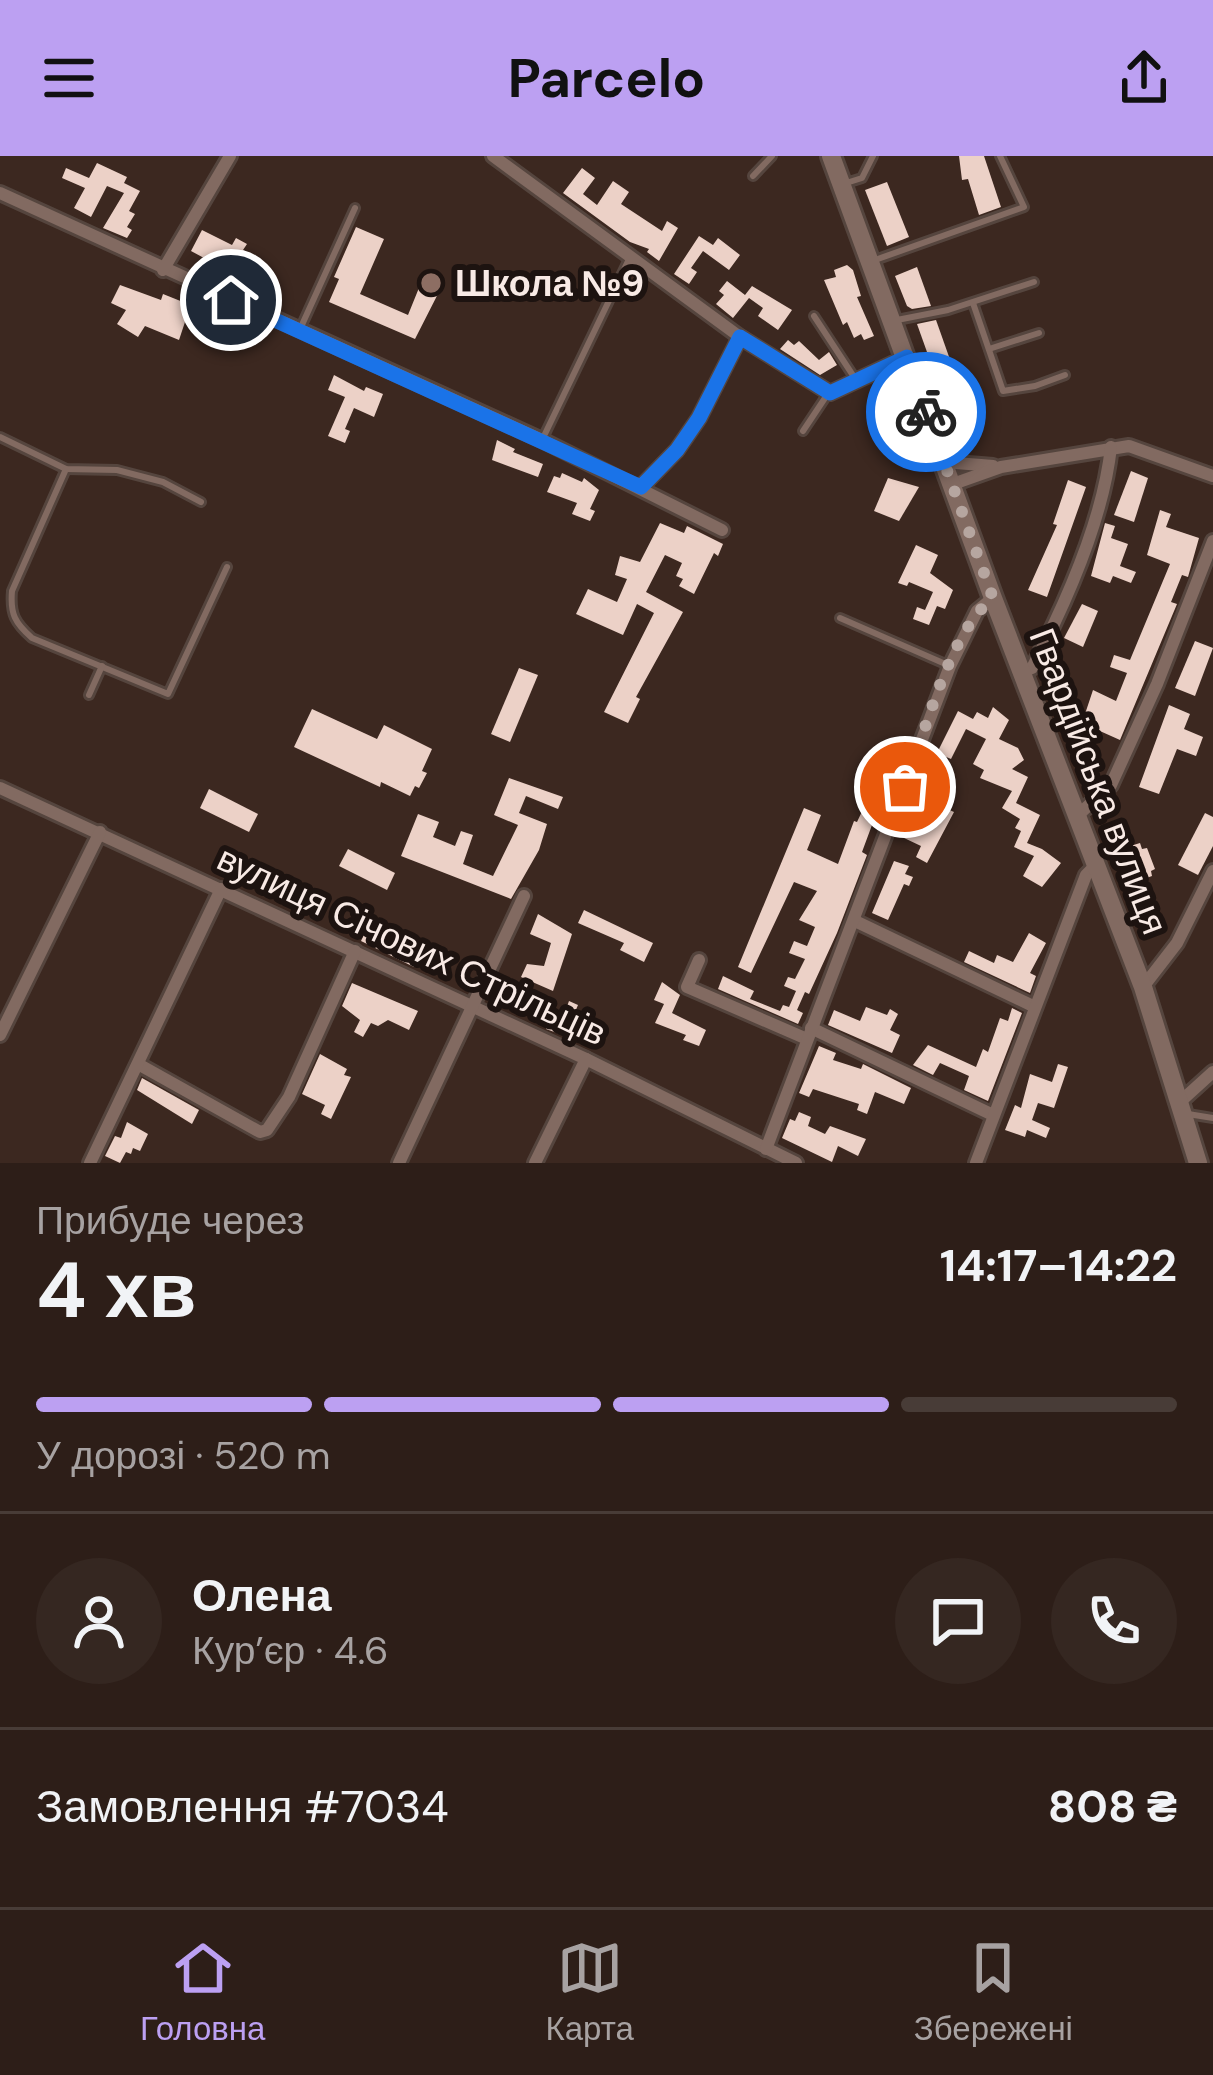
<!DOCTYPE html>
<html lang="uk">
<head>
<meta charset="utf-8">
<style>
  :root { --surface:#2d1e18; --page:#352721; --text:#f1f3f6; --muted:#a7a2a2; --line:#483c37; --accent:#bca0f2 }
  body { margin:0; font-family:"DM Sans",sans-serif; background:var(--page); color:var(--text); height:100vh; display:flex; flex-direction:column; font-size:45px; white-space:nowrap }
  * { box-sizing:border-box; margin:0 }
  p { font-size:39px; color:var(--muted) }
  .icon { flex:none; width:66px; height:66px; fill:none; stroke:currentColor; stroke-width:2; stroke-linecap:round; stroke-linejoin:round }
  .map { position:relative; height:1007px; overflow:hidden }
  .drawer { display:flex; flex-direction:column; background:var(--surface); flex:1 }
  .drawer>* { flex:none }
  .pin { position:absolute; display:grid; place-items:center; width:102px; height:102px; color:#fff; margin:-51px; border:6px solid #fff; border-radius:50%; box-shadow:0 3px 12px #0007 }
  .courier { position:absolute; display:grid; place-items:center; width:120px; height:120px; margin:-60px; border:9px solid #1a73e8; border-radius:50%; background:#fff; color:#222; box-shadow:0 3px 15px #0007 }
  .summary em { font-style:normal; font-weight:700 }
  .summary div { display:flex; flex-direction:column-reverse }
  .summary { display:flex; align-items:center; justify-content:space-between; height:204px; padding:0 36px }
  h1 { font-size:78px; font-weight:700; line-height:90px }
  .bar { display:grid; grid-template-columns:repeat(4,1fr); gap:18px 12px; align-content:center; height:144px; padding:0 36px }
  .bar i { height:15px; border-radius:9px; background:var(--line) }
  .bar .active { background:var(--accent) }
  .bar p { grid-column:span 4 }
  .line { display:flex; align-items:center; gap:30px; padding:0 36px; border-top:3px solid var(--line) }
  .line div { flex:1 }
  .round { display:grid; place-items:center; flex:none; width:126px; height:126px; border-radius:63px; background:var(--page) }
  header { display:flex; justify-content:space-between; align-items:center; height:156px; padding:0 36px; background:var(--accent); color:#111; font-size:54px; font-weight:700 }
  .dock { display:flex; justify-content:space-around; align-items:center; height:168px; border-top:3px solid var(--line); background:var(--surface); font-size:33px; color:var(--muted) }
  .dock a { display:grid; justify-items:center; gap:6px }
  .dock .active { color:var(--accent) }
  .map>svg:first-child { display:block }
  .building { fill:#ecd1c7 }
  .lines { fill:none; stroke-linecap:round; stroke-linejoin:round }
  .lane-casing { stroke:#55453e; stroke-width:12 }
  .street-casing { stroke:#55453e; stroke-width:18 }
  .secondary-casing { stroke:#55453e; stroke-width:24 }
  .lane { stroke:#826a61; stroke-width:6 }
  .street { stroke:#826a61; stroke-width:12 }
  .secondary { stroke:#826a61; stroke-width:18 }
  .done { stroke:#b6a6a0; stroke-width:12; stroke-dasharray:0 21.6 }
  .route { stroke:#1a73e8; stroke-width:15 }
  .education-dot { fill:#8d6e63; stroke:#1d1310; stroke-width:4.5 }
  .labels { text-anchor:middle; stroke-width:12; stroke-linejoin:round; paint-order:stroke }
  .poi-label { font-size:36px; font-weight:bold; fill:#f8eae5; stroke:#1d1310; text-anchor:start }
  .street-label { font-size:36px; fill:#f8eae5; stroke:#1d1310 }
</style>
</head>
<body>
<header><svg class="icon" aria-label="menu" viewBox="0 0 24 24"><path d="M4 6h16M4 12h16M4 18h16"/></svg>Parcelo<svg class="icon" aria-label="share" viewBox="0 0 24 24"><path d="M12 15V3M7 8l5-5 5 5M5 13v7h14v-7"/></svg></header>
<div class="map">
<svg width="1213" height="1007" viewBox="0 0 1213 1007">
  <rect width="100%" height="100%" fill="#3c2820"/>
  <g class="building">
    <path d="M959 0H984L1001 51 979 59 968 23 962 24Z"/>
    <path d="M97 7 127 21 124 27 140 35 129 55 135 58 127 71 132 74 127 82 103 72 124 37 107 30 91 61 74 52 85 32 62 22 66 12 89 22Z"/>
    <path d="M582 12 595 22 583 38 597 49 613 25 629 36 621 48 662 75 667 65 678 72 659 105 647 96 649 93 630 86 563 37Z"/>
    <path d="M887 26 909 81 887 90 865 34Z"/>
    <path d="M356 71 384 83 360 138 408 159 425 117 444 126 415 183 329 146 339 123 334 121Z"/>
    <path d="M202 74 232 89 236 82 247 88 243 94 250 98 241 113 254 119 245 137 211 122 217 109 191 95Z"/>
    <path d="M699 80 713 89 718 82 740 99 729 114 703 95 691 112 697 116 689 128 674 118Z"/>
    <path d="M847 109 853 114 861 140 857 141 874 180 864 184 861 178 854 182 847 166 843 169 824 124 836 121 834 114Z"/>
    <path d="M917 111 931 150 912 153 907 150 895 120Z"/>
    <path d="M727 125 745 139 752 130 792 154 778 174 758 160 763 152 749 142 733 162 716 148 724 139 719 135Z"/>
    <path d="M120 129 161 144 163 138 193 150 195 146 204 150 203 153 211 157 204 174 185 166 179 184 145 170 138 181 117 168 126 154 111 147Z"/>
    <path d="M936 164 965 246 947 252 917 168Z"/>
    <path d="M788 184 794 189 799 185 819 204 829 196 837 209 820 219 780 193Z"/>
    <path d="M334 219 364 235 366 231 383 238 374 261 354 252 345 273 350 275 345 287 328 280 345 241 328 234Z"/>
    <path d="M497 284 515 293 513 296 543 308 538 321 492 304Z"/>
    <path d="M1131 315 1148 322 1134 366 1114 359Z"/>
    <path d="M562 317 582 326 584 322 599 334 590 353 595 355 590 365 572 358 577 347 547 336 554 320 560 322Z"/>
    <path d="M888 322 919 331 899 365 874 355Z"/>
    <path d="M1068 324 1086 331 1047 441 1028 434 1057 369 1053 368Z"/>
    <path d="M1160 354 1171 358 1166 371 1199 382 1188 421 1182 419 1171 446 1177 448 1120 584 1082 567 1093 534 1116 545 1127 517 1110 511 1114 499 1130 504 1170 408 1147 399Z"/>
    <path d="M660 367 684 377 687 370 723 388 718 400 714 397 694 438 679 430 683 423 676 420 682 407 665 399 646 436 683 456 636 541 640 543 628 567 604 556 654 457 637 448 623 479 576 458 588 433 617 446 627 423 615 419 620 400 640 406Z"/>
    <path d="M1105 367 1115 370 1111 382 1128 388 1120 410 1136 416 1131 427 1113 420 1110 427 1091 420Z"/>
    <path d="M916 389 938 399 930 417 953 434 945 453 937 450 929 469 913 463 917 451 925 454 933 436 909 426 907 430 898 427Z"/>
    <path d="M1082 448 1098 455 1083 491 1064 482Z"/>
    <path d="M1195 485 1213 492 1195 540 1175 532Z"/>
    <path d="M519 512 538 519 510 586 491 578Z"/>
    <path d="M1169 549 1190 558 1184 573 1203 581 1196 600 1177 593 1159 638 1139 631Z"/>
    <path d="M993 551 1009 564 999 583 1018 592 1024 604 1012 613 1028 621 1016 647 1040 659 1027 687 1042 693 1061 707 1042 731 1023 720 1034 700 1014 691 1021 675 1015 672 1020 663 1002 652 1012 635 980 622 984 614 973 608 986 583 966 573 951 603 937 597 958 555 973 563 977 556 988 562Z"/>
    <path d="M312 553 377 583 384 569 432 593 422 615 427 617 419 632 415 630 410 640 381 626 380 631 294 591Z"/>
    <path d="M509 622 563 641 558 653 526 640 519 657 547 668 539 694 511 743 401 700 418 658 439 666 433 681 455 690 461 675 473 679 463 708 493 720 518 669 494 659Z"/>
    <path d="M883 626 893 631 877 671 872 669 862 696 867 699 837 777 809 838 805 836 797 854 803 857 798 868 718 833 723 820 754 835 750 843 780 855 783 849 789 851 796 835 784 830 788 821 795 823 805 803 789 797 794 785 807 790 815 771 799 764 817 735 794 726 751 817 738 811 804 652 821 659 807 694 838 708 854 665 857 666 866 647 862 645 868 631 879 636Z"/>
    <path d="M926 631 950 641 945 652 954 656 927 707 916 701 921 690 902 681Z"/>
    <path d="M209 633 258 658 249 676 200 652Z"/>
    <path d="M1205 657 1213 661V690L1198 719 1178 709Z"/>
    <path d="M1124 684 1127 691 1140 687 1142 693 1147 692 1155 713 1151 715 1152 720 1141 724 1143 728 1131 733 1113 688Z"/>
    <path d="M348 693 395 717 387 734 339 710Z"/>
    <path d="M894 705 909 710 905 718 913 721 909 730 904 728 888 764 872 757Z"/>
    <path d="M584 754 653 787 644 806 620 794 624 787 578 767Z"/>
    <path d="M538 758 572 778 553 835 521 821 527 808 544 810 551 787 530 778Z"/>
    <path d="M369 768 386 776 384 782 421 798 414 811 361 785Z"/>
    <path d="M1029 777 1046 787 1030 817 1036 820 1030 837 964 806 969 795 994 807 997 799 1013 806Z"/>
    <path d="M662 826 680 839 672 857 706 874 699 890 683 884 686 879 655 867 664 848 654 844Z"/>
    <path d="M352 827 418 855 409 874 388 864 378 870 371 867 363 881 354 876 360 864 342 850Z"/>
    <path d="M569 845 578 849 572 863 580 866 576 884 546 873 555 854 564 859Z"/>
    <path d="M866 851 887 859 890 853 898 858 890 874 900 879 892 897 828 869 834 854 860 865Z"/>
    <path d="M1012 852 1022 857 988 945 964 934 969 920 940 907 933 919 913 909 928 889 976 911 983 893 988 896 1000 862 1008 865Z"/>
    <path d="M819 890 836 897 833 904 861 913 863 908 911 932 904 948 875 936 867 958 857 954 859 948 813 933 809 941 799 937Z"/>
    <path d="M320 898 347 913 344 919 351 921 331 963 321 958 325 949 302 938Z"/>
    <path d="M1058 908 1068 911 1054 952 1038 947 1032 964 1050 972 1046 982 1027 974 1025 981 1005 974 1015 949 1021 952 1030 918 1052 926Z"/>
    <path d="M142 922 199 954 192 968 137 934Z"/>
    <path d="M799 956 811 961 808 970 825 978 830 970 866 983 858 1000 838 990 832 1006 782 982 790 963 795 965Z"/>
    <path d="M127 966 148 978 140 995 133 992 131 998 126 996 120 1007 105 1000 115 980 121 982Z"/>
  </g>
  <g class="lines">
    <g class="lane-casing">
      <g id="lane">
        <path d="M753 20 772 0"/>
        <path d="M843 28 862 22 873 0"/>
        <path d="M875 104 1024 51 1000 0"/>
        <path d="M973 147 1003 235 1035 230 1065 219"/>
        <path d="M814 160 856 224"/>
        <path d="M897 164 948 154 1034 126"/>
        <path d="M301 171 355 52"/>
        <path d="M989 193 1039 177"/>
        <path d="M803 275 827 239"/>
        <path d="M0 281 66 313 117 314 163 326 201 346"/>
        <path d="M543 282 630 101"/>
        <path d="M66 313 12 435C10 458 15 467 32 482L168 538 227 411"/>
        <path d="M840 462 950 510"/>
        <path d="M89 539 102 510"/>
        <path d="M1188 958 1213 962"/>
      </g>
    </g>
    <g class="street-casing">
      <g id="street">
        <path d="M493 0 740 181 830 237 907 201"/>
        <path d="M0 37 542 284 722 374"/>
        <path d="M163 114 230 0"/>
        <path d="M944 306 993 310"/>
        <path d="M953 328 1001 311 1129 290 1213 320"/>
        <path d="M641 331 677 294 699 262 740 181"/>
        <path d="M1022 516 1032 512C1066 447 1103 364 1111 291"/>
        <path d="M0 632 586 903 796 1007"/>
        <path d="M1077 660 1111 629 1157 528 1213 385"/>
        <path d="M855 765 1035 851"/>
        <path d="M699 804 687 831 807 883"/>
        <path d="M1143 831 1177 787 1213 715"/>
        <path d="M811 872 993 959"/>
        <path d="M0 879 100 676"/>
        <path d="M138 908 260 976 267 974 289 941 355 795"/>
        <path d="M1181 945 1213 916"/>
        <path d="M766 993 950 510 977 455 993 442"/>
        <path d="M90 1007 221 733"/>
        <path d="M399 1007 524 740"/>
        <path d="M535 1007 586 903"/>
        <path d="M976 1007 1086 719 1096 709"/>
      </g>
    </g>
    <g class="secondary-casing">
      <path id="secondary" d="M831 0 993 442 1143 831 1198 1007"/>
    </g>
    <use href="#lane" class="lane"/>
    <use href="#street" class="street"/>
    <use href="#secondary" class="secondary"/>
  </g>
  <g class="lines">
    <path class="done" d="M905 631C925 577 949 476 993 442L926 256"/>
    <path class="route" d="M231 144 641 331 677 294 699 262 740 181 830 237 907 201 926 256"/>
  </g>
  <circle class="education-dot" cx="431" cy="127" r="12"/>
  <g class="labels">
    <g class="poi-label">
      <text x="455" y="140">Школа №9</text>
    </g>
    <g class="street-label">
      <text transform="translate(1099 625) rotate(69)" y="13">Гвардійська вулиця</text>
      <text transform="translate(412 789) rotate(25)" y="13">вулиця Січових Стрільців</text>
    </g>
  </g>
</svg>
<div class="pin" style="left:905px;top:631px;background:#ea580c"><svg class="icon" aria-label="bag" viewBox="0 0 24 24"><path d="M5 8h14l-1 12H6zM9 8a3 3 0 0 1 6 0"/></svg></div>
<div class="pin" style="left:231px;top:144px;background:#1f2937"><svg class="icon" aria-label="home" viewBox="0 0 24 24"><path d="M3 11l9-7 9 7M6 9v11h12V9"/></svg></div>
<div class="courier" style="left:926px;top:256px"><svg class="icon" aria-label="bike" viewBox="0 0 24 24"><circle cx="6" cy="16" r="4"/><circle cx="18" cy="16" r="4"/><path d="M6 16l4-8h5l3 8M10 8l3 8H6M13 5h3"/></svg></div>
</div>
<section class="drawer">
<div class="summary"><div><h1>4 хв</h1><p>Прибуде через</p></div><em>14:17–14:22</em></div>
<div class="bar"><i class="active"></i><i class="active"></i><i class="active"></i><i></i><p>У дорозі · 520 m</p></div>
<div class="line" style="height:216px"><a class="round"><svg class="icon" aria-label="person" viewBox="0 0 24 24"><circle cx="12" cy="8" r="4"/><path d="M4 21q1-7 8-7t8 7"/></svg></a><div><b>Олена</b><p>Кур’єр · 4.6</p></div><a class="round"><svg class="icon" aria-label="chat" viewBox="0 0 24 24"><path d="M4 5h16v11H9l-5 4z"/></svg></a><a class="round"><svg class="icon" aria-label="phone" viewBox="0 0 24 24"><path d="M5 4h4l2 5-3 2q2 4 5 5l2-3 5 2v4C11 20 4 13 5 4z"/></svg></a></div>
<div class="line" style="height:156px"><div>Замовлення #7034</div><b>808 ₴</b></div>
</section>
<nav class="dock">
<a class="active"><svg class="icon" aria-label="home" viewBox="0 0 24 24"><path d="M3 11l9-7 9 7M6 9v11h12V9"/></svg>Головна</a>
<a><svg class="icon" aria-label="map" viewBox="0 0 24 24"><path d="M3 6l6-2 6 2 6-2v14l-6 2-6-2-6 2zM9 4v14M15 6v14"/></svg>Карта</a>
<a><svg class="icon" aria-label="saved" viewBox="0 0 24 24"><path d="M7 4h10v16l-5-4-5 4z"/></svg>Збережені</a>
</nav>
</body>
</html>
